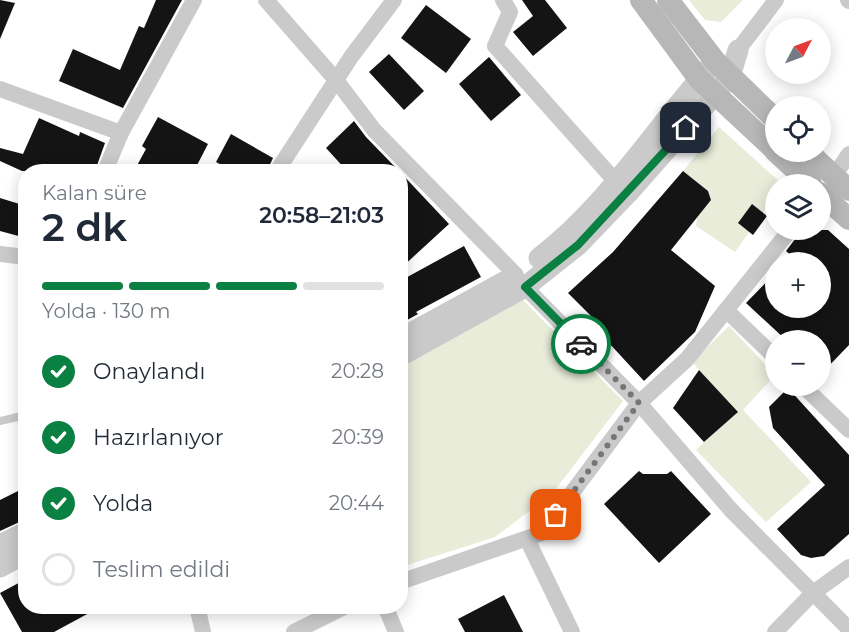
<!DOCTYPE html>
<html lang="tr">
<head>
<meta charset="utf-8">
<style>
  :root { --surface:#fff; --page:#f2f2f3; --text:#1f2937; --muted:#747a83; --line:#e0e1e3; --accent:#0b8043 }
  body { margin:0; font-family:Montserrat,sans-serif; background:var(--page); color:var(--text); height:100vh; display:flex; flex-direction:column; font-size:22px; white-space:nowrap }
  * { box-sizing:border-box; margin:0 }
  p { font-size:20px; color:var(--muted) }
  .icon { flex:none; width:33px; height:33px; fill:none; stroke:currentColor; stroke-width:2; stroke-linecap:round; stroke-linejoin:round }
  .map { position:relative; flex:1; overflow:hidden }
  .details { position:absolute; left:18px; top:164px; width:390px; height:450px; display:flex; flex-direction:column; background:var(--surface); border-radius:24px; box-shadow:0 3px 15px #0003 }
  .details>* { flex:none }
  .needle { width:39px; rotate:49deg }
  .tools { position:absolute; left:765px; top:18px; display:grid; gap:12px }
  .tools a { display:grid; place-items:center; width:66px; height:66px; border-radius:50%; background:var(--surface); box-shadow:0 3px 15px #0003; font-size:30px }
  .pin { position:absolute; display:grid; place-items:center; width:51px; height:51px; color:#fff; margin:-26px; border-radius:12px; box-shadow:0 3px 9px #0006 }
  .courier { position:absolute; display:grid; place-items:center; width:60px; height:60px; margin:-30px; border:4px solid #0b8043; border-radius:50%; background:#fff; color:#222; box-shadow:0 2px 8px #0007 }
  .summary em { font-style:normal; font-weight:600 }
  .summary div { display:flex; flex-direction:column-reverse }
  .summary { display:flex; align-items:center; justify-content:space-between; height:102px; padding:0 24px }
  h1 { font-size:39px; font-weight:600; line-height:45px }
  .bar { display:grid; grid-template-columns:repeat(4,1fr); gap:9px 6px; align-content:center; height:72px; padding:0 24px }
  .bar i { height:8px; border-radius:4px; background:var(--line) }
  .bar .on { background:var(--accent) }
  .bar p { grid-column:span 4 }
  ol { padding:0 24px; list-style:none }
  li { display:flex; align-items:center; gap:18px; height:66px }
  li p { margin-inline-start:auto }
  li .icon { padding:6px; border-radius:50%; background:var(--accent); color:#fff; stroke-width:4 }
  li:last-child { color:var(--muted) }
  li i { width:33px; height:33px; border:3px solid var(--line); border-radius:50% }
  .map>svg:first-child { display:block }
  .green { fill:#e8ecd9 }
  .building { fill:#141414 }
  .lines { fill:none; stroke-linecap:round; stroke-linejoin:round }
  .service { stroke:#cacaca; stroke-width:8 }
  .minor { stroke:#cacaca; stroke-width:16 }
  .tertiary { stroke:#cacaca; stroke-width:21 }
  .secondary { stroke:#b7b7b7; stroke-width:22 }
  .done { stroke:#767676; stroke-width:6; stroke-dasharray:0 10.8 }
  .route { stroke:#0b8043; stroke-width:8 }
</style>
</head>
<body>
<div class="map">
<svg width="849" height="632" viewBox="0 0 849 632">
  <rect width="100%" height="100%" fill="#fff"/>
  <g class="green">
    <path d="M689 0H743L721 22 705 20Z"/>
    <path d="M719 127 782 184H776L775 200 771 201 735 252 696 226 697 218 711 200 708 191 683 171Z"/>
    <path d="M523 300 623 401 552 494 495 537 401 567V365Z"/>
    <path d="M729 326 775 375 743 410 811 482 766 522 696 450 737 412 692 362Z"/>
  </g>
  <g class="building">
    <path d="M0 0 15 3 0 39Z"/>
    <path d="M156 0H182L123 108 59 81 73 49 120 70 139 26 144 28Z"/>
    <path d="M522 0H545L567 28 533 56 513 32 533 16Z"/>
    <path d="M426 5 471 39 446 73 401 38Z"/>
    <path d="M389 54 424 91 404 110 369 72Z"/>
    <path d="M489 57 521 95 491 121 459 84Z"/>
    <path d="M158 117 208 144 194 171H134L146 149 142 146Z"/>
    <path d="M39 118 79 136 80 132 105 143 95 171H22L0 161V148L23 154Z"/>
    <path d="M354 121 366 137 399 171H347L326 148Z"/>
    <path d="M231 134 273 158 267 171H232L216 162Z"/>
    <path d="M683 171 708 191 711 200 671 250 715 286 695 332 644 381 597 330 601 326 568 293 613 252Z"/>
    <path d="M400 172 449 224 400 269Z"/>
    <path d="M0 198 26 206V238L0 231Z"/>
    <path d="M752 204 767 216 753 235 738 223Z"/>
    <path d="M802 230H828L849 249V345L820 375V340H786L746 303 776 272V308H820V262H798L786 251Z"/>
    <path d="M464 246 481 277 416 312 418 314 400 324V281Z"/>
    <path d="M699 370 738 412 704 442 673 408Z"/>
    <path d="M788 388 849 455V534L824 556 811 558 801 555 777 529 825 485 773 428 769 407Z"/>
    <path d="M639 471 643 474H667L671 471 711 514 659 563 604 504Z"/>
    <path d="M26 487V519L0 531V500Z"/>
    <path d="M26 579V606H102L54 632H22L0 593Z"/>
    <path d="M504 595 523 632H465L458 619Z"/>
  </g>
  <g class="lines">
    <g class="service">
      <path d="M21 416 26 400"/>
      <path d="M0 421 26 415"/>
    </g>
    <g class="minor">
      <path d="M266 0 336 80 374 130 516 275"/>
      <path d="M503 0 510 12 495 46 617 183"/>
      <path d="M848 0 849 1"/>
      <path d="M738 50 776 0"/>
      <path d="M0 89 121 133"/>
      <path d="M105 171 121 133 194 0"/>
      <path d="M277 171 351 57 394 0"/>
      <path d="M834 176 849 154"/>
      <path d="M0 254 26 257"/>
      <path d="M525 287 639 403 731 510 849 629"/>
      <path d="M726 310 776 358"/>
      <path d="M803 386 849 430"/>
      <path d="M527 539 572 632"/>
      <path d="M400 582 542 533 639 403 687 359 790 230"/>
      <path d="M197 606 203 632"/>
      <path d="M385 606 396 632"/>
      <path d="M294 632 346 606"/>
      <path d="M775 632 813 593 849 567"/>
    </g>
    <g class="tertiary">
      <path d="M539 258C608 205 653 131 710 67"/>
      <path d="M400 339 504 282"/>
      <path d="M400 356 525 287 578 245 629 192 730 77 738 50"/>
      <path d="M0 545 26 532"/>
      <path d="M0 567 26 553"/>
    </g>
    <g class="secondary">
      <path d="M641 0 699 79 776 151"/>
      <path d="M668 0 715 61 776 120"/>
      <path d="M776 152 811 184"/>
      <path d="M808 152 849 190"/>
      <path d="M820 193 849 219"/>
    </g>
  </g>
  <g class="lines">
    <path class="done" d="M556 515 639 403 581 344"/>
    <path class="route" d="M581 344 525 287 578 245 686 128"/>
  </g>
</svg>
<div class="tools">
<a><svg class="needle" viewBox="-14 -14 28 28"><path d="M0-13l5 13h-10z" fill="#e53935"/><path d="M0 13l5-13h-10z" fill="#747a83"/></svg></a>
<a><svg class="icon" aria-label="locate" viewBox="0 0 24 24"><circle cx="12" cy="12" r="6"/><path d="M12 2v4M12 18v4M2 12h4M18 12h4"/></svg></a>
<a><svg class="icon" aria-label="layers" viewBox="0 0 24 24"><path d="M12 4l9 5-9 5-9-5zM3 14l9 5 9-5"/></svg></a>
<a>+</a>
<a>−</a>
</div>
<div class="pin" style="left:556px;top:515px;background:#ea580c"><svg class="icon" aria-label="bag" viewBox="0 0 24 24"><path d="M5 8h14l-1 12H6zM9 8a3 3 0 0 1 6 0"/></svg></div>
<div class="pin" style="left:686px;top:128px;background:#1f2937"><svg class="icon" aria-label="home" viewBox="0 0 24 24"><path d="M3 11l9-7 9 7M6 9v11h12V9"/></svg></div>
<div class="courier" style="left:581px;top:344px"><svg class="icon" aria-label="car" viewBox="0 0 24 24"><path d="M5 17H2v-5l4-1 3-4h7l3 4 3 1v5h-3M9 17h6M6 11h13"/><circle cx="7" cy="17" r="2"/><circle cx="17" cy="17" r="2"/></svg></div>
<section class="details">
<div class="summary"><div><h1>2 dk</h1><p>Kalan süre</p></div><em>20:58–21:03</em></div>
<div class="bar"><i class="on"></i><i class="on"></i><i class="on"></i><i></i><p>Yolda · 130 m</p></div>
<ol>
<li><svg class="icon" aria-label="check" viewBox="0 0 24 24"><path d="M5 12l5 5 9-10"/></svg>Onaylandı<p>20:28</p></li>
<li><svg class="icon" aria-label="check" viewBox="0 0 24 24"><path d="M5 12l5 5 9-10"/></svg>Hazırlanıyor<p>20:39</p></li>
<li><svg class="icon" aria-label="check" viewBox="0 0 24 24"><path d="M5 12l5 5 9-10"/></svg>Yolda<p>20:44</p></li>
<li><i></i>Teslim edildi</li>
</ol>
</section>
</div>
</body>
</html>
